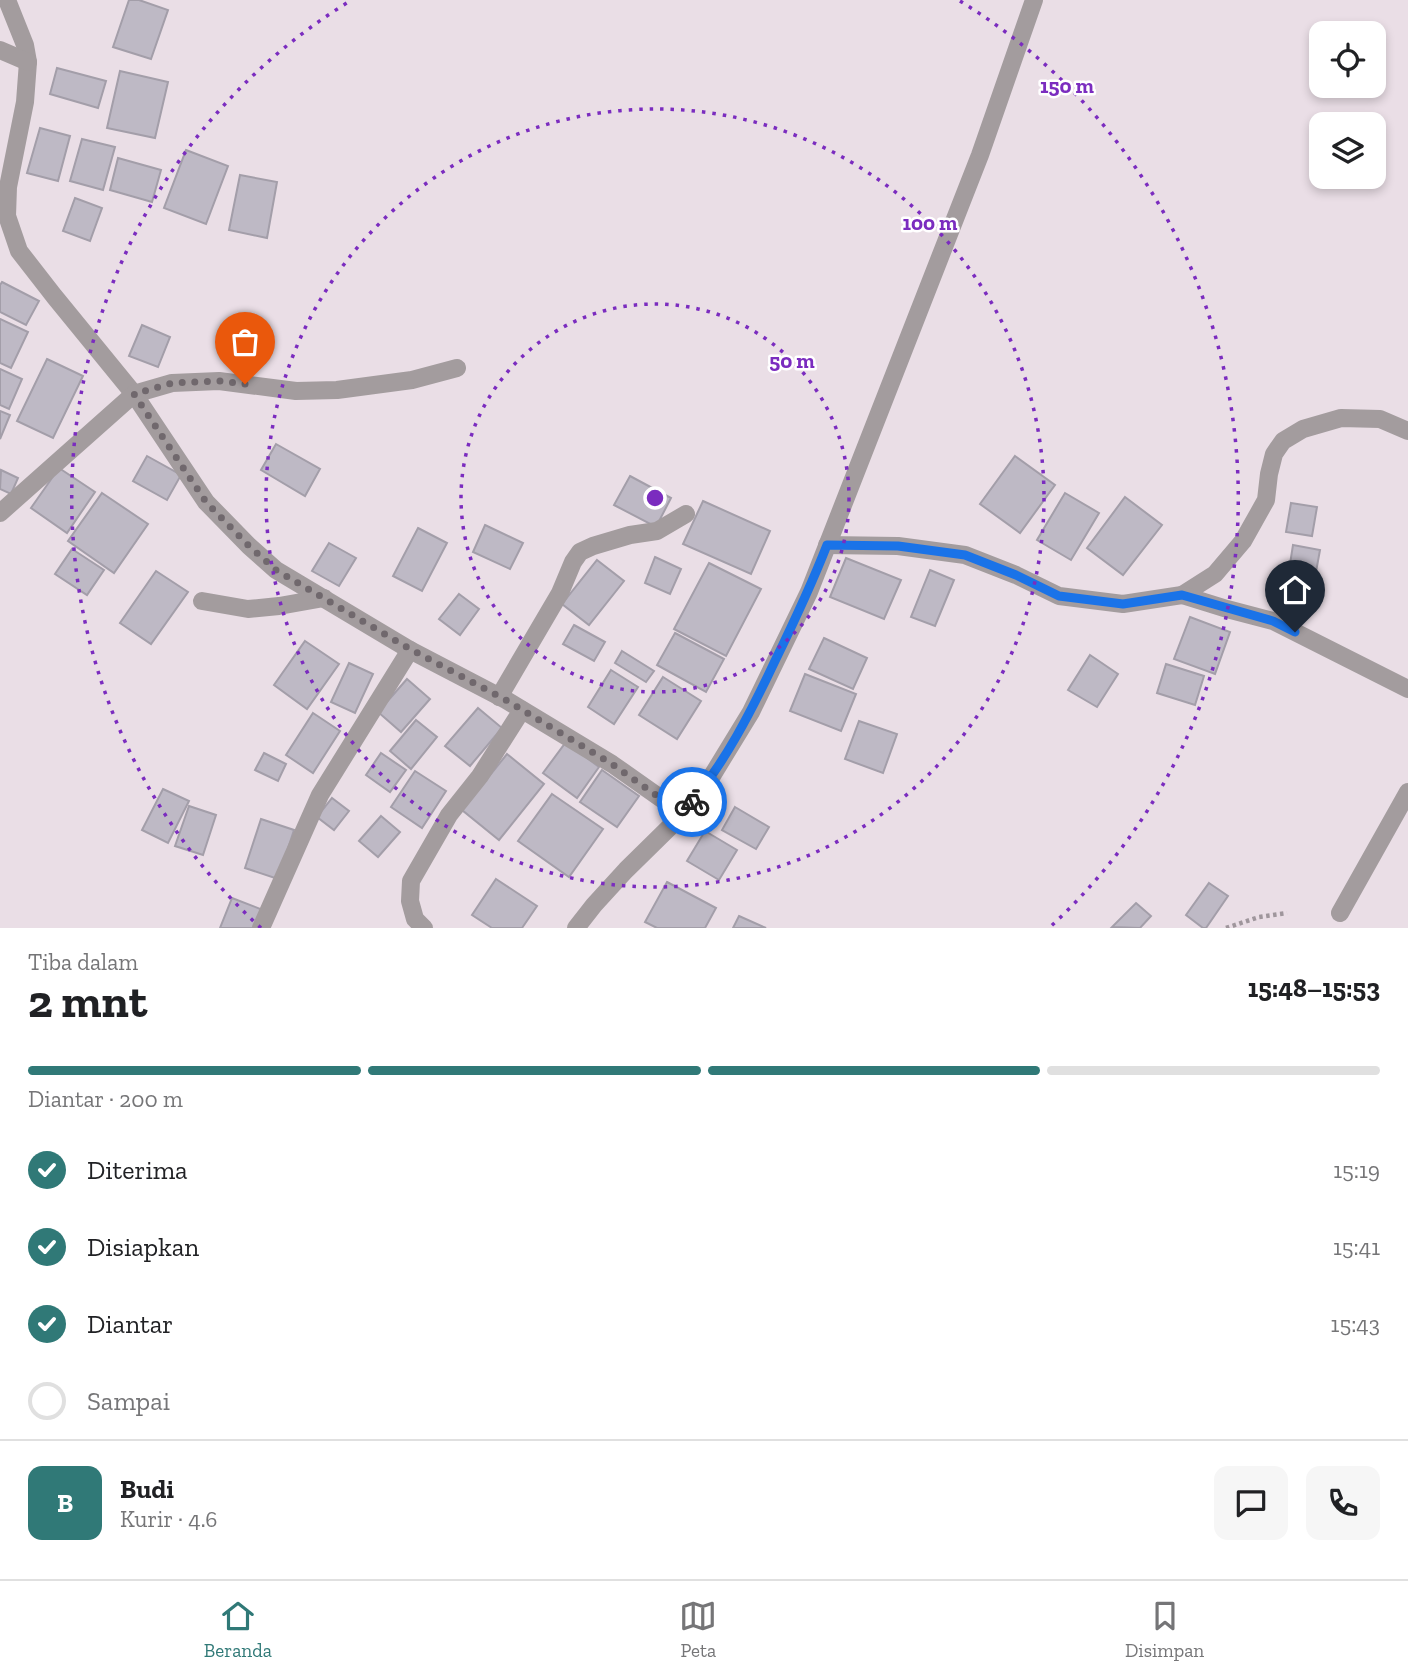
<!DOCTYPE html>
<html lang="id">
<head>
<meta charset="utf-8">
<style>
  :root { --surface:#fff; --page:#f6f6f6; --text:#202124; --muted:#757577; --line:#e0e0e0; --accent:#307977 }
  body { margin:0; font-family:"Zilla Slab",serif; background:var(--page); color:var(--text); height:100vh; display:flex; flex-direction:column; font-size:26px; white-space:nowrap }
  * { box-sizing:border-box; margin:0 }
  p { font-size:23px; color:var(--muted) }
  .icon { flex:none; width:38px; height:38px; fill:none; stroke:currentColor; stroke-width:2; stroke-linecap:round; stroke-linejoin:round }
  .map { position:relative; height:928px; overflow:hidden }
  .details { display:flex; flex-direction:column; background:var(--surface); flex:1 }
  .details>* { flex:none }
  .buttons { position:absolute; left:1309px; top:21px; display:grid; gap:14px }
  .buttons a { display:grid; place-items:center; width:77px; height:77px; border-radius:14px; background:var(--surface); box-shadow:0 4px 10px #0003; font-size:35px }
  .pin { position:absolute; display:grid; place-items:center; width:60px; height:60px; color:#fff; margin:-72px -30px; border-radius:50% 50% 50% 0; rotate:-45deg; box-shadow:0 0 7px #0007 }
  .pin .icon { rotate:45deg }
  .courier { position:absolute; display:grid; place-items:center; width:70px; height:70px; margin:-35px; border:5px solid #1a73e8; border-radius:50%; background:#fff; color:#222; box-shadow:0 2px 9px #0007 }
  .headline em { font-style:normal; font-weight:700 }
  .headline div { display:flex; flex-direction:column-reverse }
  .headline { display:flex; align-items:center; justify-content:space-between; height:119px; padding:0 28px }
  h1 { font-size:46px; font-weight:700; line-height:52px }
  .bar { display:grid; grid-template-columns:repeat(4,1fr); gap:10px 7px; align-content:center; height:84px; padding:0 28px }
  .bar i { height:9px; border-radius:5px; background:var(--line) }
  .bar .current { background:var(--accent) }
  .bar p { grid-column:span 4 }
  .line { display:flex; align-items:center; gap:18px; padding:0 28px; border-top:2px solid var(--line) }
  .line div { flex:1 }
  .round { display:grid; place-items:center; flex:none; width:74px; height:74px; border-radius:14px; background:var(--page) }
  ol { padding:0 28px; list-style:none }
  li { display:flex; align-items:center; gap:21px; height:77px }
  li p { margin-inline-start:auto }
  li .icon { padding:7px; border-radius:50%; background:var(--accent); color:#fff; stroke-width:4 }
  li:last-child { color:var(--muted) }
  li i { width:38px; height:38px; border:4px solid var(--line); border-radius:50% }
  .tab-bar { display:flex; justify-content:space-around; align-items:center; height:98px; border-top:2px solid var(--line); background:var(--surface); font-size:19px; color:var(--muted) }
  .tab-bar a { display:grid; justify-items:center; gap:4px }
  .tab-bar .current { color:var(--accent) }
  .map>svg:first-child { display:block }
  .building { fill:#beb9c5; stroke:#a39ea9; stroke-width:2 }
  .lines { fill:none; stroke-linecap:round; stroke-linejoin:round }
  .path { stroke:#9f969c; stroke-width:4.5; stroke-dasharray:3.5 3.5; stroke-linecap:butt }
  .street { stroke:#a39c9e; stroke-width:18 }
  .done { stroke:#70686d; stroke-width:7; stroke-dasharray:0 12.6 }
  .route { stroke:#1a73e8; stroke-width:9 }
  .ring { fill:none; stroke:#7b2cbf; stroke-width:3.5; stroke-dasharray:3.5 7 }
  .centre { fill:#7b2cbf; stroke:#fff; stroke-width:3.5 }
  .ring-label { font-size:21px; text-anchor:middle; font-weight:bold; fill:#7b2cbf; stroke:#fff; stroke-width:5; stroke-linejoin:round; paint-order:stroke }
</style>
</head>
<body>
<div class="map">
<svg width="1408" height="928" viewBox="0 0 1408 928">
  <rect width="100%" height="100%" fill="#eadee6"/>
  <g class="building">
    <path d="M129 0H139L168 10 151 59 113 47Z"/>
    <path d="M57 68 106 81 98 108 50 94Z"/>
    <path d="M120 71 168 82 155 138 107 128Z"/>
    <path d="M40 128 70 136 58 181 27 173Z"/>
    <path d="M82 139 115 147 103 190 70 181Z"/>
    <path d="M186 150 228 166 206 224 164 208Z"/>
    <path d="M118 158 161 170 152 202 110 190Z"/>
    <path d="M240 175 277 182 267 238 229 230Z"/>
    <path d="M75 198 102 208 90 241 63 231Z"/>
    <path d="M2 282 39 301 26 325 0 312V285Z"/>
    <path d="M0 319 28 332 11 368 0 363Z"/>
    <path d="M142 325 170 337 158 367 129 356Z"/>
    <path d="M47 359 83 376 53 438 17 421Z"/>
    <path d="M0 369 22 379 9 409 0 405Z"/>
    <path d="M0 411 10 415 0 439Z"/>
    <path d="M276 444 320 469 305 496 261 470Z"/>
    <path d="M147 456 181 475 167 500 133 481Z"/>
    <path d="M1015 456 1055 485 1020 533 980 504Z"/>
    <path d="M59 468 95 492 67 533 31 508Z"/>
    <path d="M1 470 18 478 11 494 0 489Z"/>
    <path d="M630 476 671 498 656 527 614 505Z"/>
    <path d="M102 493 148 524 114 573 68 541Z"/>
    <path d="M1065 493 1099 513 1071 560 1037 540Z"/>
    <path d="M1125 497 1162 525 1123 575 1087 548Z"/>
    <path d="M703 501 770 531 751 574 683 544Z"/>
    <path d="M1291 503 1317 507 1312 536 1286 532Z"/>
    <path d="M485 525 523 543 510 569 473 552Z"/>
    <path d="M418 528 447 543 422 591 393 576Z"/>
    <path d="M329 543 356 558 339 586 312 571Z"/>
    <path d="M1293 545 1320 550 1313 588 1287 583Z"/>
    <path d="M72 549 104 570 87 595 55 574Z"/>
    <path d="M655 557 681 569 670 594 645 583Z"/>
    <path d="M846 558 901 580 884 619 830 597Z"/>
    <path d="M597 560 624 581 589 625 562 604Z"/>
    <path d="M709 563 761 589 726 656 674 629Z"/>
    <path d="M930 570 954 580 935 626 911 617Z"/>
    <path d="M156 571 188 592 151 644 120 623Z"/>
    <path d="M459 594 479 609 460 635 439 619Z"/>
    <path d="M1190 617 1230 632 1215 674 1174 659Z"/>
    <path d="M574 625 605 642 594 661 563 644Z"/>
    <path d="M675 633 724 659 706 692 657 665Z"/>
    <path d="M824 638 867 658 853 689 809 669Z"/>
    <path d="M305 641 339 664 307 709 274 685Z"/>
    <path d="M622 651 654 671 646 682 615 663Z"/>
    <path d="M1090 655 1118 674 1097 707 1068 690Z"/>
    <path d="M349 663 373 674 355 713 331 702Z"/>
    <path d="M1166 664 1204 676 1195 705 1157 693Z"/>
    <path d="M611 670 638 687 614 724 588 707Z"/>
    <path d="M805 674 856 694 841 731 790 711Z"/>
    <path d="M663 677 701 701 677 739 639 715Z"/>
    <path d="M407 679 430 699 401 732 378 712Z"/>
    <path d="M478 708 502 728 470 766 445 746Z"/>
    <path d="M313 713 340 731 313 773 286 755Z"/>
    <path d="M416 720 437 737 411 769 390 751Z"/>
    <path d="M859 721 897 734 883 773 845 759Z"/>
    <path d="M566 742 599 767 577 798 543 773Z"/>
    <path d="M264 753 286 764 278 781 255 770Z"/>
    <path d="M381 753 406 770 390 792 366 775Z"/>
    <path d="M507 754 544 784 499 840 462 810Z"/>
    <path d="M602 770 639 796 617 827 580 802Z"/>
    <path d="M415 771 446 791 422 828 391 807Z"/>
    <path d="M163 789 189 801 168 843 142 830Z"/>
    <path d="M552 794 603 829 569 877 518 841Z"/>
    <path d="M332 798 349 811 334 830 317 817Z"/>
    <path d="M189 806 216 815 203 855 175 846Z"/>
    <path d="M735 807 769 827 756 849 722 830Z"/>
    <path d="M381 816 400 832 378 857 359 841Z"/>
    <path d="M261 819 294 830 278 879 245 868Z"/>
    <path d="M705 831 737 850 719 880 687 861Z"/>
    <path d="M496 879 537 906 522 928H492L472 915Z"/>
    <path d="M667 882 716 908 705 928H657L645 922Z"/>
    <path d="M1209 883 1228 896 1206 928H1203L1186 915Z"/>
    <path d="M232 898 263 910 256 928H220Z"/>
    <path d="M1136 903 1151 916 1140 928 1112 927Z"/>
    <path d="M739 916 766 928H733Z"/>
  </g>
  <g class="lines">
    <path class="path" d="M1226 928 1259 917 1287 913"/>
    <g class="street">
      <path d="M7 0 25 45 28 62 25 102 8 187 7 216 19 251 54 296 134 394 206 502 249 546 276 570 410 650 506 700 612 764 683 814"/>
      <path d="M0 50 28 62"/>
      <path d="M0 513 134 394 172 383 219 381 296 391 337 390 412 380 457 368"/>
      <path d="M827 545 898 546 965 555 1016 575 1059 596 1123 604 1182 595 1215 574 1243 541 1266 500 1269 474 1274 454 1283 441 1303 429 1341 418 1380 419 1408 431"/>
      <path d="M1182 595 1227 609 1273 621 1408 689"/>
      <path d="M202 601 248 609 279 606 324 598"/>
      <path d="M499 697 560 593 573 562 580 552 593 546 630 535 657 531 686 514"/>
      <path d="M1340 913 1408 792"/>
      <path d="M261 928 320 795 410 650"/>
      <path d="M424 928 415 919 410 901 411 881 449 815 480 776 522 710"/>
      <path d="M576 928 594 905 626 870 683 814 707 784 751 712 809 592 980 155 1034 0"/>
    </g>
  </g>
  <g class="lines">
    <path class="done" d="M245 384 219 381 172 383 134 394 206 502 249 546 276 570 410 649 506 700 612 764 683 814 692 802"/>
    <path class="route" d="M692 802C726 760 751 712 774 663 793 624 811 586 827 545L898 546 965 555 1016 575 1059 596 1123 604 1182 595 1273 621 1295 632"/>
  </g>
  <g class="ring">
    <circle cx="655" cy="498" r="194"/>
    <circle cx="655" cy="498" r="389"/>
    <path d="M261 928A583 583 0 0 1 350 1M960 1A583 583 0 0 1 1049 928"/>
  </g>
  <circle cx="655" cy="498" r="10" class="centre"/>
  <g class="ring-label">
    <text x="1067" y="93">150 m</text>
    <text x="930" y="230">100 m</text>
    <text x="792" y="368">50 m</text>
  </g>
</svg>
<div class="buttons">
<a><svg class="icon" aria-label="locate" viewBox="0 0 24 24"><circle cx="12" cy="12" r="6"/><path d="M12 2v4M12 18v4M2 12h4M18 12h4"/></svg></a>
<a><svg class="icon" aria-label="layers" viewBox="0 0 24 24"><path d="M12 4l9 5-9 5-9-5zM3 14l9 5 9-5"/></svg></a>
</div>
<div class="pin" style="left:245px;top:384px;background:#ea580c"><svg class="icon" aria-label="bag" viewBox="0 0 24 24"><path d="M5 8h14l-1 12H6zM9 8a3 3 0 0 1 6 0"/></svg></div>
<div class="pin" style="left:1295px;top:632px;background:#1f2937"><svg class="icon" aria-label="home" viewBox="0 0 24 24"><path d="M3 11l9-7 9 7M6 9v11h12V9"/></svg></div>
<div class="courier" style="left:692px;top:802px"><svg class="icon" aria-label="bike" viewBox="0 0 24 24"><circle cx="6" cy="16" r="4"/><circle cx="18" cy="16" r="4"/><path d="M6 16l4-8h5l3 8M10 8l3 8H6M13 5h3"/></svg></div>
</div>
<section class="details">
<div class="headline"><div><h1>2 mnt</h1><p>Tiba dalam</p></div><em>15:48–15:53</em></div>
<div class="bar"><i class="current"></i><i class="current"></i><i class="current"></i><i></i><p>Diantar · 200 m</p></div>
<ol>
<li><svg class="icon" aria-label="check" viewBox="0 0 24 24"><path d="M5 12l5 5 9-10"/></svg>Diterima<p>15:19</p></li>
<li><svg class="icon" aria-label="check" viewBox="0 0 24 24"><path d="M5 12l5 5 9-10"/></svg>Disiapkan<p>15:41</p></li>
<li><svg class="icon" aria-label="check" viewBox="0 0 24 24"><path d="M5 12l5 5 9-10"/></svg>Diantar<p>15:43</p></li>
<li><i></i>Sampai</li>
</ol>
<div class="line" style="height:126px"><b class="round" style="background:var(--accent);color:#fff">B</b><div><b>Budi</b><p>Kurir · 4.6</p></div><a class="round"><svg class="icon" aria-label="chat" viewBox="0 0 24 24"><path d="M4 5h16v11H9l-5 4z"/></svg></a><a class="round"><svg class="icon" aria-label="phone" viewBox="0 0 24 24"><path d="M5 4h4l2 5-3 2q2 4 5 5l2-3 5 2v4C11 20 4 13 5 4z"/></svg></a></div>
</section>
<nav class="tab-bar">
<a class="current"><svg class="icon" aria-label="home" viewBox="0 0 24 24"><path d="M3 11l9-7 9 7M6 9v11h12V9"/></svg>Beranda</a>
<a><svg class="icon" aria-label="map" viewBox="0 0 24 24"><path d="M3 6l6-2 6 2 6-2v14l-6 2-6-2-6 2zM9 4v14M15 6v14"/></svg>Peta</a>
<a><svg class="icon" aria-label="saved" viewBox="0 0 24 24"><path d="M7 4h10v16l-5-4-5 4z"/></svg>Disimpan</a>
</nav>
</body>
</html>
